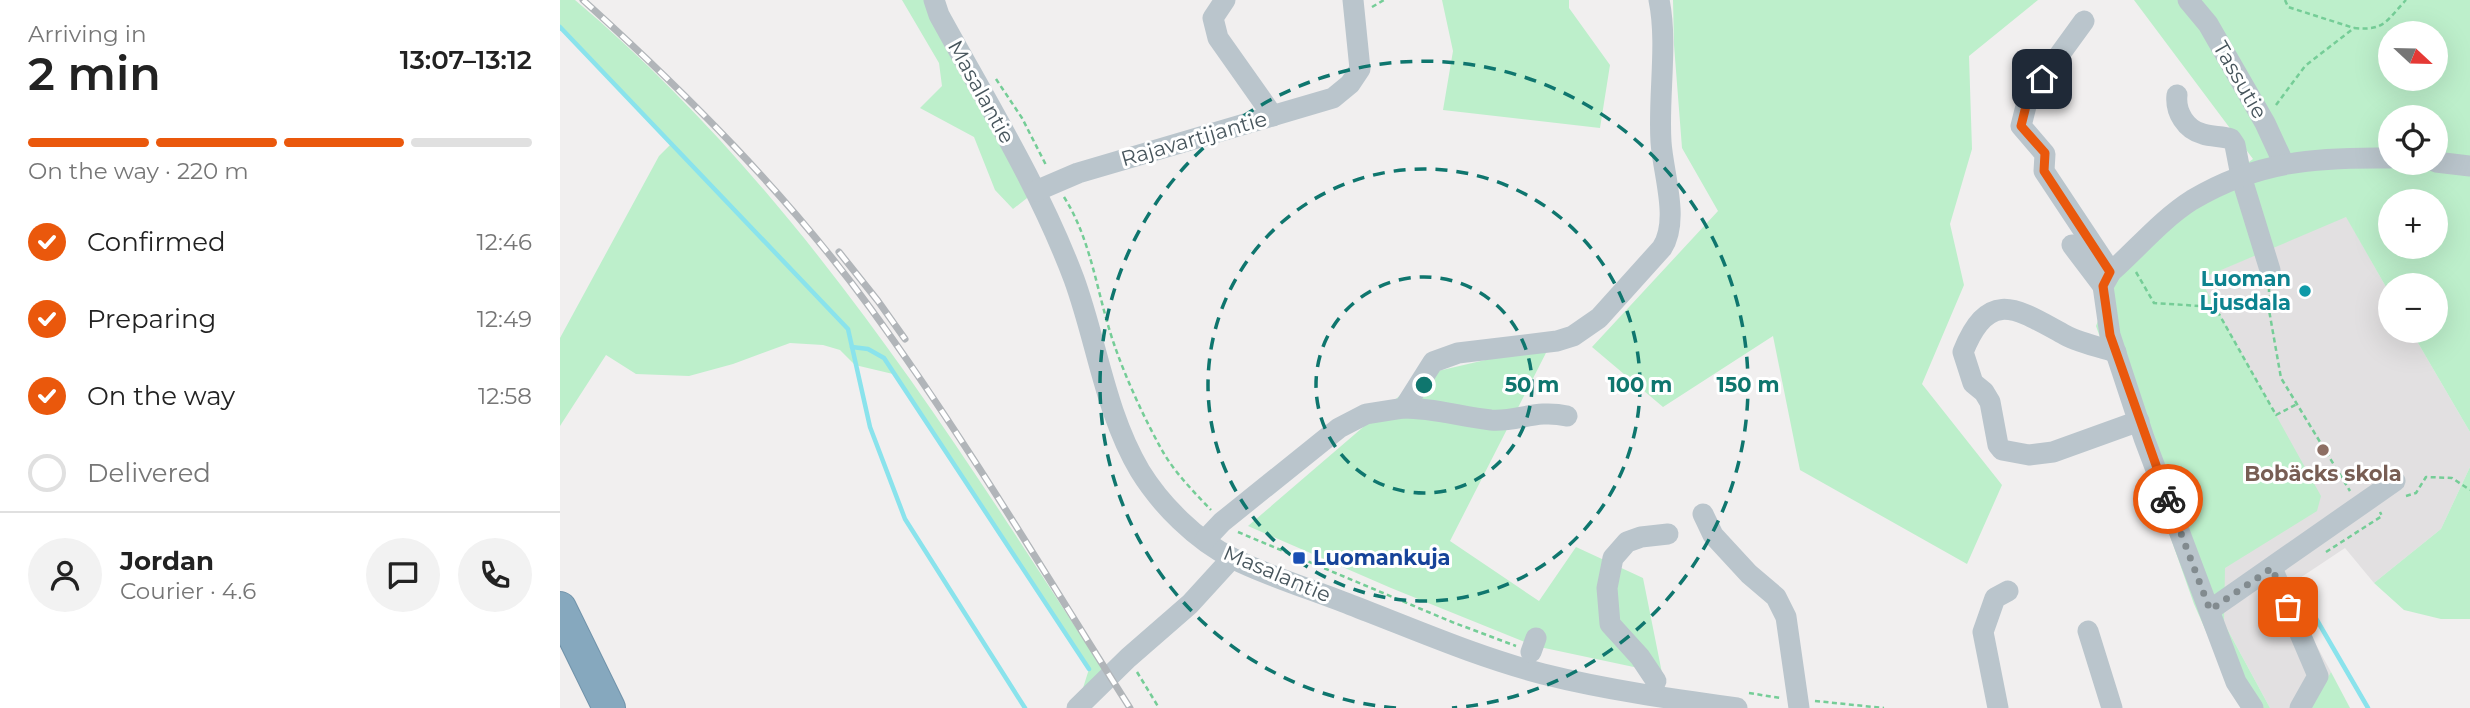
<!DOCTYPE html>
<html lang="en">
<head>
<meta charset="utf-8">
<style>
  :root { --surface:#fff; --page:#f2f2f2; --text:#222; --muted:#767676; --line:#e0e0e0; --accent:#ea580c }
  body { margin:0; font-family:Montserrat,sans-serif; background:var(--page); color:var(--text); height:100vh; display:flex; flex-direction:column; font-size:26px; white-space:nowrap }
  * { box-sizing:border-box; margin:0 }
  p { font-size:23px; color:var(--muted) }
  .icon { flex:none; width:38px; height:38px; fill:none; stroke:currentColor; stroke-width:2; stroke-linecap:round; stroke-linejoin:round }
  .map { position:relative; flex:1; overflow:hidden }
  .drawer { display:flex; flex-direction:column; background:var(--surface); width:560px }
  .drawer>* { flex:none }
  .needle { width:46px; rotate:112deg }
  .controls { position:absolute; left:1818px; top:21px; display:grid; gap:14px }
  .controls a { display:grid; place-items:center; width:70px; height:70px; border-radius:50%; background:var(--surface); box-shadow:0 7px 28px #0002; font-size:35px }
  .pin { position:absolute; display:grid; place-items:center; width:60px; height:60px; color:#fff; margin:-30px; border-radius:14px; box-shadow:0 4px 10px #0006 }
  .courier { position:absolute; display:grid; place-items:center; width:70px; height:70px; margin:-35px; border:5px solid #ea580c; border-radius:50%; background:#fff; color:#222; box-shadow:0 2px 9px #0007 }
  .summary em { font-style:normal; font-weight:600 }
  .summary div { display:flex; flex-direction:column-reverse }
  .summary { display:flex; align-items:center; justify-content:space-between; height:119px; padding:0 28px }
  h1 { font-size:46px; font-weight:600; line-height:52px }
  .bar { display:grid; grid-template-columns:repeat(4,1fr); gap:10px 7px; align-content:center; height:84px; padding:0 28px }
  .bar i { height:9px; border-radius:5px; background:var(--line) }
  .bar .selected { background:var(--accent) }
  .bar p { grid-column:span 4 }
  .line { display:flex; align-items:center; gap:18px; padding:0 28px; border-top:2px solid var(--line) }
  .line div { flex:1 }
  .round { display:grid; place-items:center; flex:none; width:74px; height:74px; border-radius:37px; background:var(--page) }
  ol { padding:0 28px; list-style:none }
  li { display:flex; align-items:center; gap:21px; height:77px }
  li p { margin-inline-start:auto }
  li .icon { padding:7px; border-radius:50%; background:var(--accent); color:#fff; stroke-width:4 }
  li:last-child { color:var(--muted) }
  li i { width:38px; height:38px; border:4px solid var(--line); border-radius:50% }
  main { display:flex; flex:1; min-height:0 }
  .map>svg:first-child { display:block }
  .education { fill:#e2e0e1 }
  .green { fill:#bdefcb; fill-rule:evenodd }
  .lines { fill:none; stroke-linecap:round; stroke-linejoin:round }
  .stream { stroke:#8ae3ec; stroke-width:4.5 }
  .highway-casing { stroke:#7193aa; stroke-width:34 }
  .path { stroke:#75cd97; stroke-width:2.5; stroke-dasharray:5 3.5; stroke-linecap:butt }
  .minor { stroke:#bac5cc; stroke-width:21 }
  .highway { stroke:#86a8be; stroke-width:32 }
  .rail-casing { stroke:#b1b5b9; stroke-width:7 }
  .rail { stroke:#fff; stroke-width:4.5; stroke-dasharray:13; stroke-linecap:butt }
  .done { stroke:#828b8f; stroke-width:7; stroke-dasharray:0 12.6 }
  .route { stroke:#ea580c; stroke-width:9 }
  .ring { fill:none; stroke:#0f766e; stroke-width:3.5; stroke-dasharray:12 9 }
  .culture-dot { fill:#0f9aa8; stroke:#fff; stroke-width:2.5 }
  .education-dot { fill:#8d6e63; stroke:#fff; stroke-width:2.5 }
  .transit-dot { fill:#1a4fb4; stroke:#fff; stroke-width:2.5 }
  .labels { text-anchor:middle; stroke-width:6; stroke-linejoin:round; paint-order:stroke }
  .street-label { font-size:21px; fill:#47555c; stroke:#fff }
  .culture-label { font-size:21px; font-weight:bold; fill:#0d838f; stroke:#fff; text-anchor:end }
  .education-label { font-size:21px; font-weight:bold; fill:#785e54; stroke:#fff }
  .transit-label { font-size:21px; font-weight:bold; fill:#164399; stroke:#fff; text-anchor:start }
  .centre { fill:#0f766e; stroke:#fff; stroke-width:3.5 }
  .ring-label { font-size:21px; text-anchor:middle; font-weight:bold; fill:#0f766e; stroke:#fff; stroke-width:6; stroke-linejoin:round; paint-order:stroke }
</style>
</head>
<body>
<main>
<section class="drawer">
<div class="summary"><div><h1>2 min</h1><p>Arriving in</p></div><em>13:07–13:12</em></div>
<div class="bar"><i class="selected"></i><i class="selected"></i><i class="selected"></i><i></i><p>On the way · 220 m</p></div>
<ol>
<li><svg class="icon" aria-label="check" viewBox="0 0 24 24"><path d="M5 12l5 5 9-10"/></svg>Confirmed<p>12:46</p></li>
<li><svg class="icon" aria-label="check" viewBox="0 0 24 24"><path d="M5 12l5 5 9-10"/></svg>Preparing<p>12:49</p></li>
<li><svg class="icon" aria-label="check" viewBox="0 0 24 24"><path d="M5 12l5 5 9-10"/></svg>On the way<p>12:58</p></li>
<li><i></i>Delivered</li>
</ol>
<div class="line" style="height:126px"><a class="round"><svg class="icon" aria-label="person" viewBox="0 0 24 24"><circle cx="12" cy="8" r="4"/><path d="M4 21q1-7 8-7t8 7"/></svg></a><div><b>Jordan</b><p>Courier · 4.6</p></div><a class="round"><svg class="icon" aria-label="chat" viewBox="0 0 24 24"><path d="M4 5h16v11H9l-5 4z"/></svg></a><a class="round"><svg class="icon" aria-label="phone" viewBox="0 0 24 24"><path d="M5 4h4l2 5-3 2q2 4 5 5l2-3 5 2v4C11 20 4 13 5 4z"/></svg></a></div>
</section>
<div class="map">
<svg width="1910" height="708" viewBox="0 0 1910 708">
  <rect width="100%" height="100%" fill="#f1efef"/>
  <path class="education" d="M1786 216 1830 294V331H1851L1910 432V467L1881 529 1814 583 1785 548 1725 588 1771 672 1749 708H1710L1664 623 1639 279Z"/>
  <g class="green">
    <path d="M0 0H15C236 187 389 432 545 673L523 688 529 669 333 374 295 365 280 350 263 345 230 343 173 364 129 376 76 374 46 355 0 426V338L99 156 111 144 4 31H0Z"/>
    <path d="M342 0H374L476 191 453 209 435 190 414 137 360 108 382 86 379 63Z"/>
    <path d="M882 0H1009V8L1050 65 1040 128 883 110 893 51Z"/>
    <path d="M1113 0H1478L1409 56 1412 149 1390 224 1404 285 1362 384 1442 485 1407 564 1240 470 1213 336 1103 407 1032 347 1158 211 1122 148 1114 45Z"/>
    <path d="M1574 0H1910V432L1851 331H1876V285H1830V294L1786 217 1640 279 1761 496 1757 511 1665 568 1664 623 1710 708H1684L1671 688 1634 604 1536 326 1545 303 1539 271 1693 159ZM1830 33H1876V79H1830ZM1830 117H1876V163H1830ZM1830 201H1876V247H1830Z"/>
    <path d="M990 345 890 541 979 601 1016 547 1083 578 1102 673 975 646 831 588 688 526 865 374Z"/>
    <path d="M1910 467V619H1881L1844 610 1814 583 1881 529Z"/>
    <path d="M1771 672 1790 708H1749Z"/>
  </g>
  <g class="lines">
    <g class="stream">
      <path d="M0 27 288 329 310 427 345 519 465 708"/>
      <path d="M292 347 308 349 324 358 529 669"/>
      <path d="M1747 603 1808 708"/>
    </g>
    <g class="highway-casing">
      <path id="highway" d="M0 608 49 708"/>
    </g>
    <g class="path">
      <path d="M1725 0 1728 7 1794 28"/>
      <path d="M812 7 824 0"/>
      <path d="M436 79 462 118 487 167"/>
      <path d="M1716 105 1745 66 1794 28C1825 31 1826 21 1846 0"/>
      <path d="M504 197C532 241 537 295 554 344 566 379 585 420 603 452 616 474 634 492 651 510"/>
      <path d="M1576 272 1594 303 1655 307 1716 415 1737 404"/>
      <path d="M1709 287V310L1721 378 1790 491"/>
      <path d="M1846 496 1856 493 1866 477 1892 478 1910 490"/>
      <path d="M678 532 892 622 956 646"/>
      <path d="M1766 552 1822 516 1820 512"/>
      <path d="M577 672 599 708"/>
      <path d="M1189 693 1220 698"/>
      <path d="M1255 701 1324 708"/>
    </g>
    <g class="minor">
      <path d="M374 0 379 15C426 101 479 186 514 279 537 342 545 412 580 471 601 505 636 540 672 558 707 576 754 590 791 605 854 629 917 657 983 674 1047 690 1112 699 1177 708"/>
      <path d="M665 0 653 18 658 38 713 116"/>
      <path d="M1628 0 1648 24 1705 123 1724 164"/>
      <path d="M1524 21 1468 98 1461 126 1485 154 1484 171 1551 272"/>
      <path d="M1617 95C1615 112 1626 130 1643 134 1652 137 1662 136 1671 139L1675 145 1681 176 1710 270"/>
      <path d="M1876 162 1910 166"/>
      <path d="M476 191 518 173 773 98 790 84 800 69 793 0"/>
      <path d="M1512 245 1543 286"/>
      <path d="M1556 352C1539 347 1520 343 1505 335 1457 309 1429 287 1403 352L1413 383 1424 392 1430 402 1438 445 1442 450 1469 455 1493 452 1579 421"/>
      <path d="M844 408C874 408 902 417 931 420 958 422 976 409 1007 416"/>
      <path d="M1143 514 1153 535 1189 574 1216 597 1226 617 1239 708"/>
      <path d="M645 540 662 522 779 428 806 414 844 408 873 362 898 353 997 341 1013 336 1039 318 1102 248C1120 220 1103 174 1101 142 1098 97 1108 43 1099 0"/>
      <path d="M1712 568 1758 676 1740 708"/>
      <path d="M1650 610 1835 481"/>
      <path d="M1528 631 1552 708"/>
      <path d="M971 652 976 638"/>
      <path d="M1096 681 1080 657 1050 624 1047 588 1053 558 1067 542 1081 537 1108 534"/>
      <path d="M517 708 568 658 630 604 672 558"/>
      <path d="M1438 708 1423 632 1435 598 1448 591"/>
      <path d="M1693 708 1676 682 1584 438 1550 335 1543 286 1551 272C1577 249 1602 219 1632 200 1697 161 1757 157 1830 158"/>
    </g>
    <use href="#highway" class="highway"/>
    <g class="rail-casing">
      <g id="rail">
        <path d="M23 0C127 94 228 195 311 309 404 437 485 574 570 708"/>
        <path d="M279 252 318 301 345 339"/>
      </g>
    </g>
    <use href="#rail" class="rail"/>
  </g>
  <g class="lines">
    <path class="done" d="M1608 499 1650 610 1712 568 1728 607"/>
    <path class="route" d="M1482 79 1468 98 1461 126 1485 153 1484 171 1550 272 1543 286 1550 335 1608 499"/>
  </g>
  <g class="ring">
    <circle cx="864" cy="385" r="108"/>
    <circle cx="864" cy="385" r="216"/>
    <path d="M836 708A324 324 0 1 1 892 708"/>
  </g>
  <circle class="culture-dot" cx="1745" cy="291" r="7"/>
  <circle class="education-dot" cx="1763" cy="450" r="7"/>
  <rect class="transit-dot" x="732" y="551" width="14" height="14" rx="3.5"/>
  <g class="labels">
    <g class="street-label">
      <text transform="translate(1680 80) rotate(60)" y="7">Tassutie</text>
      <text transform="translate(421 92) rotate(61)" y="7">Masalantie</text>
      <text transform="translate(634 139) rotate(-16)" y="7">Rajavartijantie</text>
      <text transform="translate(717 574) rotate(23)" y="7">Masalantie</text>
    </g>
    <g class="culture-label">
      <text x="1731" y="286">Luoman<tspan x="1731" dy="24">Ljusdala</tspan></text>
    </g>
    <g class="education-label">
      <text x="1763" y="481">Bobäcks skola</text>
    </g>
    <g class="transit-label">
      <text x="753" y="565">Luomankuja</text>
    </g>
  </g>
  <circle cx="864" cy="385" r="10" class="centre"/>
  <g class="ring-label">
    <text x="972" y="392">50 m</text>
    <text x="1080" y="392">100 m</text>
    <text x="1188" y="392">150 m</text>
  </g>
</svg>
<div class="controls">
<a><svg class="needle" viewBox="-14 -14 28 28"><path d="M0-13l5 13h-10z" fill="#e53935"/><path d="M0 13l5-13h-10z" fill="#767676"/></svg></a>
<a><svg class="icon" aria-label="locate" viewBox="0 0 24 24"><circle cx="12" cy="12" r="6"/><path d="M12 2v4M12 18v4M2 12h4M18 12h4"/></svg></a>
<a>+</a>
<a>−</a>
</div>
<div class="pin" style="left:1728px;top:607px;background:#ea580c"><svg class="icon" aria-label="bag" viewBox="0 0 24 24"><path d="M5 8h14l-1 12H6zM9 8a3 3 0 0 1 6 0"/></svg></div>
<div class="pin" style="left:1482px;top:79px;background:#1f2937"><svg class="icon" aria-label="home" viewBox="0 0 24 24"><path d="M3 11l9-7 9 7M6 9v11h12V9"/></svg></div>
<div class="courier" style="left:1608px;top:499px"><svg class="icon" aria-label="bike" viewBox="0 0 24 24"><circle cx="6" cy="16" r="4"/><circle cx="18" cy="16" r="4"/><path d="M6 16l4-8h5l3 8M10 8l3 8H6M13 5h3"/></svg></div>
</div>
</main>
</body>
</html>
